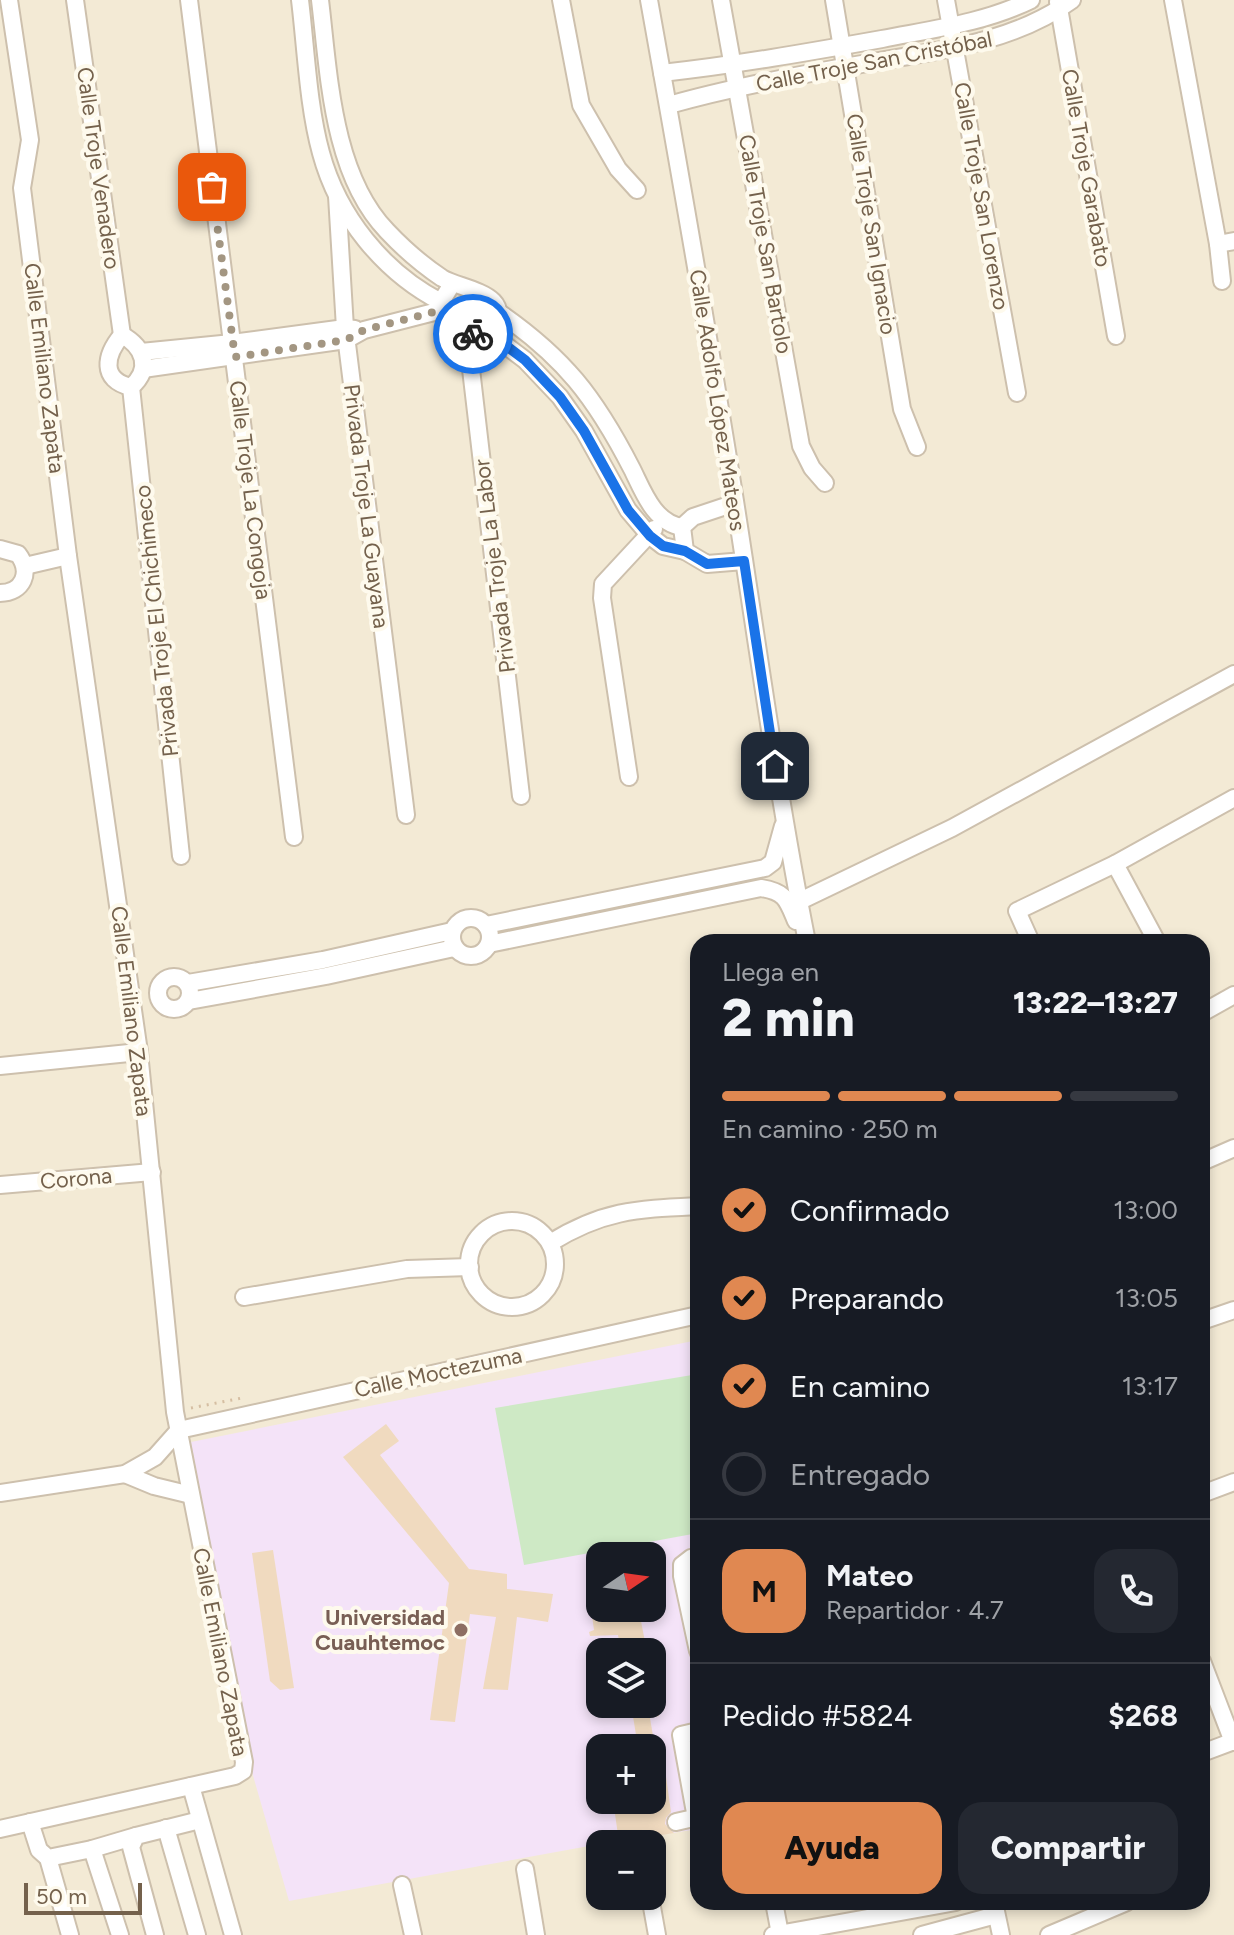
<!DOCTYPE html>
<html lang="es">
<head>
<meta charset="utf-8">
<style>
  :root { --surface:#171b24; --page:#242831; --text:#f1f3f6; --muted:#9ea1a6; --line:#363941; --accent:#e08851 }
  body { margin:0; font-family:Figtree,sans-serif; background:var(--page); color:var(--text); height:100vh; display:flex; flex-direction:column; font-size:30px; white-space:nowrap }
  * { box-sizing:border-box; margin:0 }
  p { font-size:26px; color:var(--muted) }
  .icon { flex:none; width:44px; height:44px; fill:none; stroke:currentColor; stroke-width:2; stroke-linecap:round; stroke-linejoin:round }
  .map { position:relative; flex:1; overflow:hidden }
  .drawer { position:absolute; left:690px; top:934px; width:520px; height:976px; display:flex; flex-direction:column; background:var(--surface); border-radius:24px; box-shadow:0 4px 12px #0003 }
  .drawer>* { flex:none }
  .needle { width:52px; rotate:77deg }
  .tools { position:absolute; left:586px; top:1542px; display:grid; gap:16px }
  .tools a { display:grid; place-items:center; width:80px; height:80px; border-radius:16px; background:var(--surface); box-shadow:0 4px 12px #0003; font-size:40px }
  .scale { position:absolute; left:24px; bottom:20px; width:118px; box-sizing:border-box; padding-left:8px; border:4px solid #74614c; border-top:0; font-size:22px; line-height:28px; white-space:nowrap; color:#74614c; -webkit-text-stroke:6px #fefaed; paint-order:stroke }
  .pin { position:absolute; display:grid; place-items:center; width:68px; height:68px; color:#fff; margin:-34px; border-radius:16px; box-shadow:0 4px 12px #0006 }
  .courier { position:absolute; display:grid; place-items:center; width:80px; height:80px; margin:-40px; border:6px solid #1a73e8; border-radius:50%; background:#fff; color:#222; box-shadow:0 2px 10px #0007 }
  .head em { font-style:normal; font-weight:800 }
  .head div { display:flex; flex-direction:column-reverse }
  .head { display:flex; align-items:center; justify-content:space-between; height:136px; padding:0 32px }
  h1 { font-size:52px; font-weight:800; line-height:60px }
  .bar { display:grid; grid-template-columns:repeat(4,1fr); gap:12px 8px; align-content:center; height:96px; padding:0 32px }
  .bar i { height:10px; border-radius:6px; background:var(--line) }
  .bar .selected { background:var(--accent) }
  .bar p { grid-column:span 4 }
  .line { display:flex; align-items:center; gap:20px; padding:0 32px; border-top:2px solid var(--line) }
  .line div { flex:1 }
  .round { display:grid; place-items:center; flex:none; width:84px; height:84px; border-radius:24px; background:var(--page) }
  ol { padding:0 32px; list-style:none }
  li { display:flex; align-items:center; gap:24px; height:88px }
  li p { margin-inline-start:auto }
  li .icon { padding:8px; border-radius:50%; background:var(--accent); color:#111; stroke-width:4 }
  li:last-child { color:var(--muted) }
  li i { width:44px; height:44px; border:4px solid var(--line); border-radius:50% }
  .action { display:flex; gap:16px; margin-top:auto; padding:16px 32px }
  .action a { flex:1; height:92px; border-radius:24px; background:var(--accent); color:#111; font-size:32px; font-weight:800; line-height:92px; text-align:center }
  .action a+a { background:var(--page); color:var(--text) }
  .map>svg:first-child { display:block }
  .residential { fill:#f3ead5; fill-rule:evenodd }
  .education { fill:#f4e3f8; fill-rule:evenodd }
  .green { fill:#cee9c5 }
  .building { fill:#f0dabf }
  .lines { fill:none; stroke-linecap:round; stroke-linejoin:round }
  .minor-casing { stroke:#cdc0ad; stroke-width:20 }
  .path { stroke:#d5bea2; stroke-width:3; stroke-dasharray:2 6; stroke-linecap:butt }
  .minor { stroke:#fff; stroke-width:16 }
  .done { stroke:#a39682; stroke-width:8; stroke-dasharray:0 14.4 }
  .route { stroke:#1a73e8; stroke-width:10 }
  .education-dot { fill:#8d6e63; stroke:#fefaed; stroke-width:3 }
  .labels { text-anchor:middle; stroke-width:8; stroke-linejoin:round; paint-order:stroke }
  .street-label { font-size:22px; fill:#74614c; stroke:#fefaed }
  .education-label { font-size:22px; font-weight:bold; fill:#785e54; stroke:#fefaed; text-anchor:end }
</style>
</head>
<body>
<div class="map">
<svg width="1234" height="1935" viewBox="0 0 1234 1935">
  <rect width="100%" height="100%" fill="#fbf7e7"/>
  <path class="residential" d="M0 0H1234V1935H0ZM698 942H1202V1902H698ZM600 1556H652V1608H600ZM600 1652H652V1704H600ZM600 1748H652V1800H600ZM600 1844H652V1896H600Z"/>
  <path class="education" d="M698 1340V1829L600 1844 289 1901 252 1772 191 1442ZM600 1556H652V1608H600ZM600 1652H652V1704H600ZM600 1748H652V1800H600Z"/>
  <path class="green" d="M698 1374V1533L524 1565 495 1408Z"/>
  <g class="building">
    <path d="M386 1424 399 1441 380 1455 469 1569 507 1574V1589L553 1594 548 1622 517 1617 508 1690 483 1689 496 1617 470 1614 455 1722 430 1720 449 1583 343 1457Z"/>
    <path d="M273 1550 294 1688 280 1690 270 1681 252 1553Z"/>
    <path d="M591 1608H618L620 1622 640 1616 647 1652H621L618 1635 590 1636 589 1632 594 1630Z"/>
    <path d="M631 1704H656L659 1716 650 1718 653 1736 637 1741Z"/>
    <path d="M663 1755 671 1812 666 1818 665 1824 674 1833 619 1842 613 1800H652V1757Z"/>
  </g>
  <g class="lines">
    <g class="minor-casing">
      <g id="minor">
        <path d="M75 0 122 335"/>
        <path d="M189 0 294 837"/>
        <path d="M300 0C306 49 308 106 321 153 338 216 383 272 441 302"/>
        <path d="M320 0C329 74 332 174 387 231 404 249 421 264 442 278 462 290 521 294 488 332L467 335 442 310 441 302 452 284"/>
        <path d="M561 0 581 105 618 169 637 190"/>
        <path d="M649 0C679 167 708 333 735 501 758 648 778 796 807 942"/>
        <path d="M721 0 801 446 812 468 825 483"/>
        <path d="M834 0 902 409 917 447"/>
        <path d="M946 0 1017 393"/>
        <path d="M1173 0 1218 244 1222 281"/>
        <path d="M1058 2 1116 336"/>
        <path d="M662 73C736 65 809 52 882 39 933 29 984 23 1031 0"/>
        <path d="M669 105C732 87 797 75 862 64 934 51 1012 44 1072 0"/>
        <path d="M337 196 345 328 406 815"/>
        <path d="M1218 244 1234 241"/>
        <path d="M497 311C564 357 595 397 632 469 643 491 654 523 682 527"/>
        <path d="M488 332 525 360 560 397 584 431 628 510 650 536 663 546 685 551"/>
        <path d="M122 335C144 347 152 369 131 387 100 380 105 355 122 335Z"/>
        <path d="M467 335 521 796"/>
        <path d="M141 352 232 343 345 328 355 329"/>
        <path d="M143 369 346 340 364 330 442 310"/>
        <path d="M131 387 181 856"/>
        <path d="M735 503 693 517 682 527 685 551 707 564 744 561"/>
        <path d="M0 549 18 554C32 572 23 593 0 593"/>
        <path d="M25 566 68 556"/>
        <path d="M629 777 602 598 603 584 654 529"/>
        <path d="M1115 864 1157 942"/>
        <path d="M800 901 952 828 1234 674"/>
        <circle cx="471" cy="937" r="19"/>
        <path d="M486 925 765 868 773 862 783 826"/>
        <path d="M1031 942 1017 911 1115 864 1234 798"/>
        <path d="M489 944 761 888C786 892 787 900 796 921"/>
        <circle cx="174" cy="993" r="16"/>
        <path d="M188 983 323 960 452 931"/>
        <path d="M189 1001 326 976 454 948"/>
        <path d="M1202 1013 1234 995"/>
        <path d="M0 1066 139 1052"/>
        <path d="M1202 1162 1234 1148"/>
        <path d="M0 1185 152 1172"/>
        <circle cx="512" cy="1264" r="43"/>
        <path d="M550 1243C603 1210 637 1209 698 1206"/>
        <path d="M244 1297 407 1269 470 1267"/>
        <path d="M1202 1321 1234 1310"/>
        <path d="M125 1474 154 1486 191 1495"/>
        <path d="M0 1493 125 1474 155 1457 179 1430 698 1315"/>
        <path d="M1202 1494 1234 1482"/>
        <path d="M698 1557 691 1558 682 1565V1576L698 1651"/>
        <path d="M1202 1661 1233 1742"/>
        <path d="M1202 1753 1234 1741"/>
        <path d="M191 1786 233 1935"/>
        <path d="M696 1818 681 1735 698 1731"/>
        <path d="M30 1822 39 1850 48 1858 92 1849 136 1836"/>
        <path d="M676 1822 698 1817"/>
        <path d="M166 1828 197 1935"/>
        <path d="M0 1829 235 1776 243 1771 244 1762 175 1412 139 1052 68 556 22 188 30 140 9 0"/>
        <path d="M92 1849 120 1935"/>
        <path d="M48 1858 70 1935"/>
        <path d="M525 1869 536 1935"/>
        <path d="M402 1885 413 1935"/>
        <path d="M650 1896 657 1935"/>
        <path d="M774 1902 780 1934"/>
        <path d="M994 1902 1001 1935"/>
        <path d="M155 1935 131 1847 136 1836 200 1820"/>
        <path d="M773 1935 956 1902"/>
        <path d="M922 1935 996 1915"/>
        <path d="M1049 1935 1127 1902"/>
      </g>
    </g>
    <path class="path" d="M191 1408 242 1398"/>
    <use href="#minor" class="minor"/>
  </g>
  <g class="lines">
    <path class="done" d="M212 187 235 357 346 340 364 330 442 310 467 335 473 334"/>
    <path class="route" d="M473 334 488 332 525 360 560 397 584 431 628 510 650 536 663 546 685 551 707 564 744 561 775 766"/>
  </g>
  <circle class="education-dot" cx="461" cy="1630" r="8"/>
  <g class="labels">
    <g class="street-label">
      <text transform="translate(874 61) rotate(-11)" y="8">Calle Troje San Cristóbal</text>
      <text transform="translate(99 168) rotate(82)" y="8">Calle Troje Venadero</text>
      <text transform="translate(1087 168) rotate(80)" y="8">Calle Troje Garabato</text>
      <text transform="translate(982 196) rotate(80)" y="8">Calle Troje San Lorenzo</text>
      <text transform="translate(872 224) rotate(81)" y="8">Calle Troje San Ignacio</text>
      <text transform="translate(766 244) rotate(80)" y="8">Calle Troje San Bartolo</text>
      <text transform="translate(45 368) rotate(83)" y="8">Calle Emiliano Zapata</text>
      <text transform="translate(718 400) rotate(81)" y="8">Calle Adolfo López Mateos</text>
      <text transform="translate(251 490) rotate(83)" y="8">Calle Troje La Congoja</text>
      <text transform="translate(367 506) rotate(83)" y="8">Privada Troje La Guayana</text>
      <text transform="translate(494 566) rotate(-97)" y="8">Privada Troje La Labor</text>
      <text transform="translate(156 621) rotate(-96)" y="8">Privada Troje El Chichimeco</text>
      <text transform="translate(132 1011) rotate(83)" y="8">Calle Emiliano Zapata</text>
      <text transform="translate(76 1178) rotate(-5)" y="8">Corona</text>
      <text transform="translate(438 1372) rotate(-12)" y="8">Calle Moctezuma</text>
      <text transform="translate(221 1652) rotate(79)" y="8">Calle Emiliano Zapata</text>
    </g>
    <g class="education-label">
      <text x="445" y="1625">Universidad<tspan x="445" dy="25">Cuauhtemoc</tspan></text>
    </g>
  </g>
</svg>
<div class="tools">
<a><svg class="needle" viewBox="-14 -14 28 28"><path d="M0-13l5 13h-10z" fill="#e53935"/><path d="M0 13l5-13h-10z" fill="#9ea1a6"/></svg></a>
<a><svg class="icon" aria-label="layers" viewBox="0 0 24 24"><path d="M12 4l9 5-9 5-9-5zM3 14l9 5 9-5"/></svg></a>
<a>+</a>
<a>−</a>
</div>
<div class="scale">50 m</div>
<div class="pin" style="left:212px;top:187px;background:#ea580c"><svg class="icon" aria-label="bag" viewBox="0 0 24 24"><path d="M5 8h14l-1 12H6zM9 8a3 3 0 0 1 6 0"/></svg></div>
<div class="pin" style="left:775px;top:766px;background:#1f2937"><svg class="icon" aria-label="home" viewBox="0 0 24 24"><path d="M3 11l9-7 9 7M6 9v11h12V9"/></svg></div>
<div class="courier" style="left:473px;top:334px"><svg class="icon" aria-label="bike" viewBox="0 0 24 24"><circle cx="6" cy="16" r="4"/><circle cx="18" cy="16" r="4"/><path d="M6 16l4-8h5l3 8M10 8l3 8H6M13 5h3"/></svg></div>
<section class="drawer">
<div class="head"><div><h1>2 min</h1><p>Llega en</p></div><em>13:22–13:27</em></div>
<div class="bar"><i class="selected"></i><i class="selected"></i><i class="selected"></i><i></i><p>En camino · 250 m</p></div>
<ol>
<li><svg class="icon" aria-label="check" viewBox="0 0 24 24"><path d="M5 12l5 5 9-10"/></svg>Confirmado<p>13:00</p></li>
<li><svg class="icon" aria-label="check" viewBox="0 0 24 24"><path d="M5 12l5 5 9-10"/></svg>Preparando<p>13:05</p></li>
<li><svg class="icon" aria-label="check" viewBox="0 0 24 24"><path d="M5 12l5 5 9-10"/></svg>En camino<p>13:17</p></li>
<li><i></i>Entregado</li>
</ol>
<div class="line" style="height:144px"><b class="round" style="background:var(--accent);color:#111">M</b><div><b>Mateo</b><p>Repartidor · 4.7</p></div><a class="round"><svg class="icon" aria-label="phone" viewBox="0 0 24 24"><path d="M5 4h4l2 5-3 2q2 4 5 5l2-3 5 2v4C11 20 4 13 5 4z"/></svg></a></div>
<div class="line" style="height:104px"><div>Pedido #5824</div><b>$268</b></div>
<div class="action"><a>Ayuda</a><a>Compartir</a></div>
</section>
</div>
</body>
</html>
